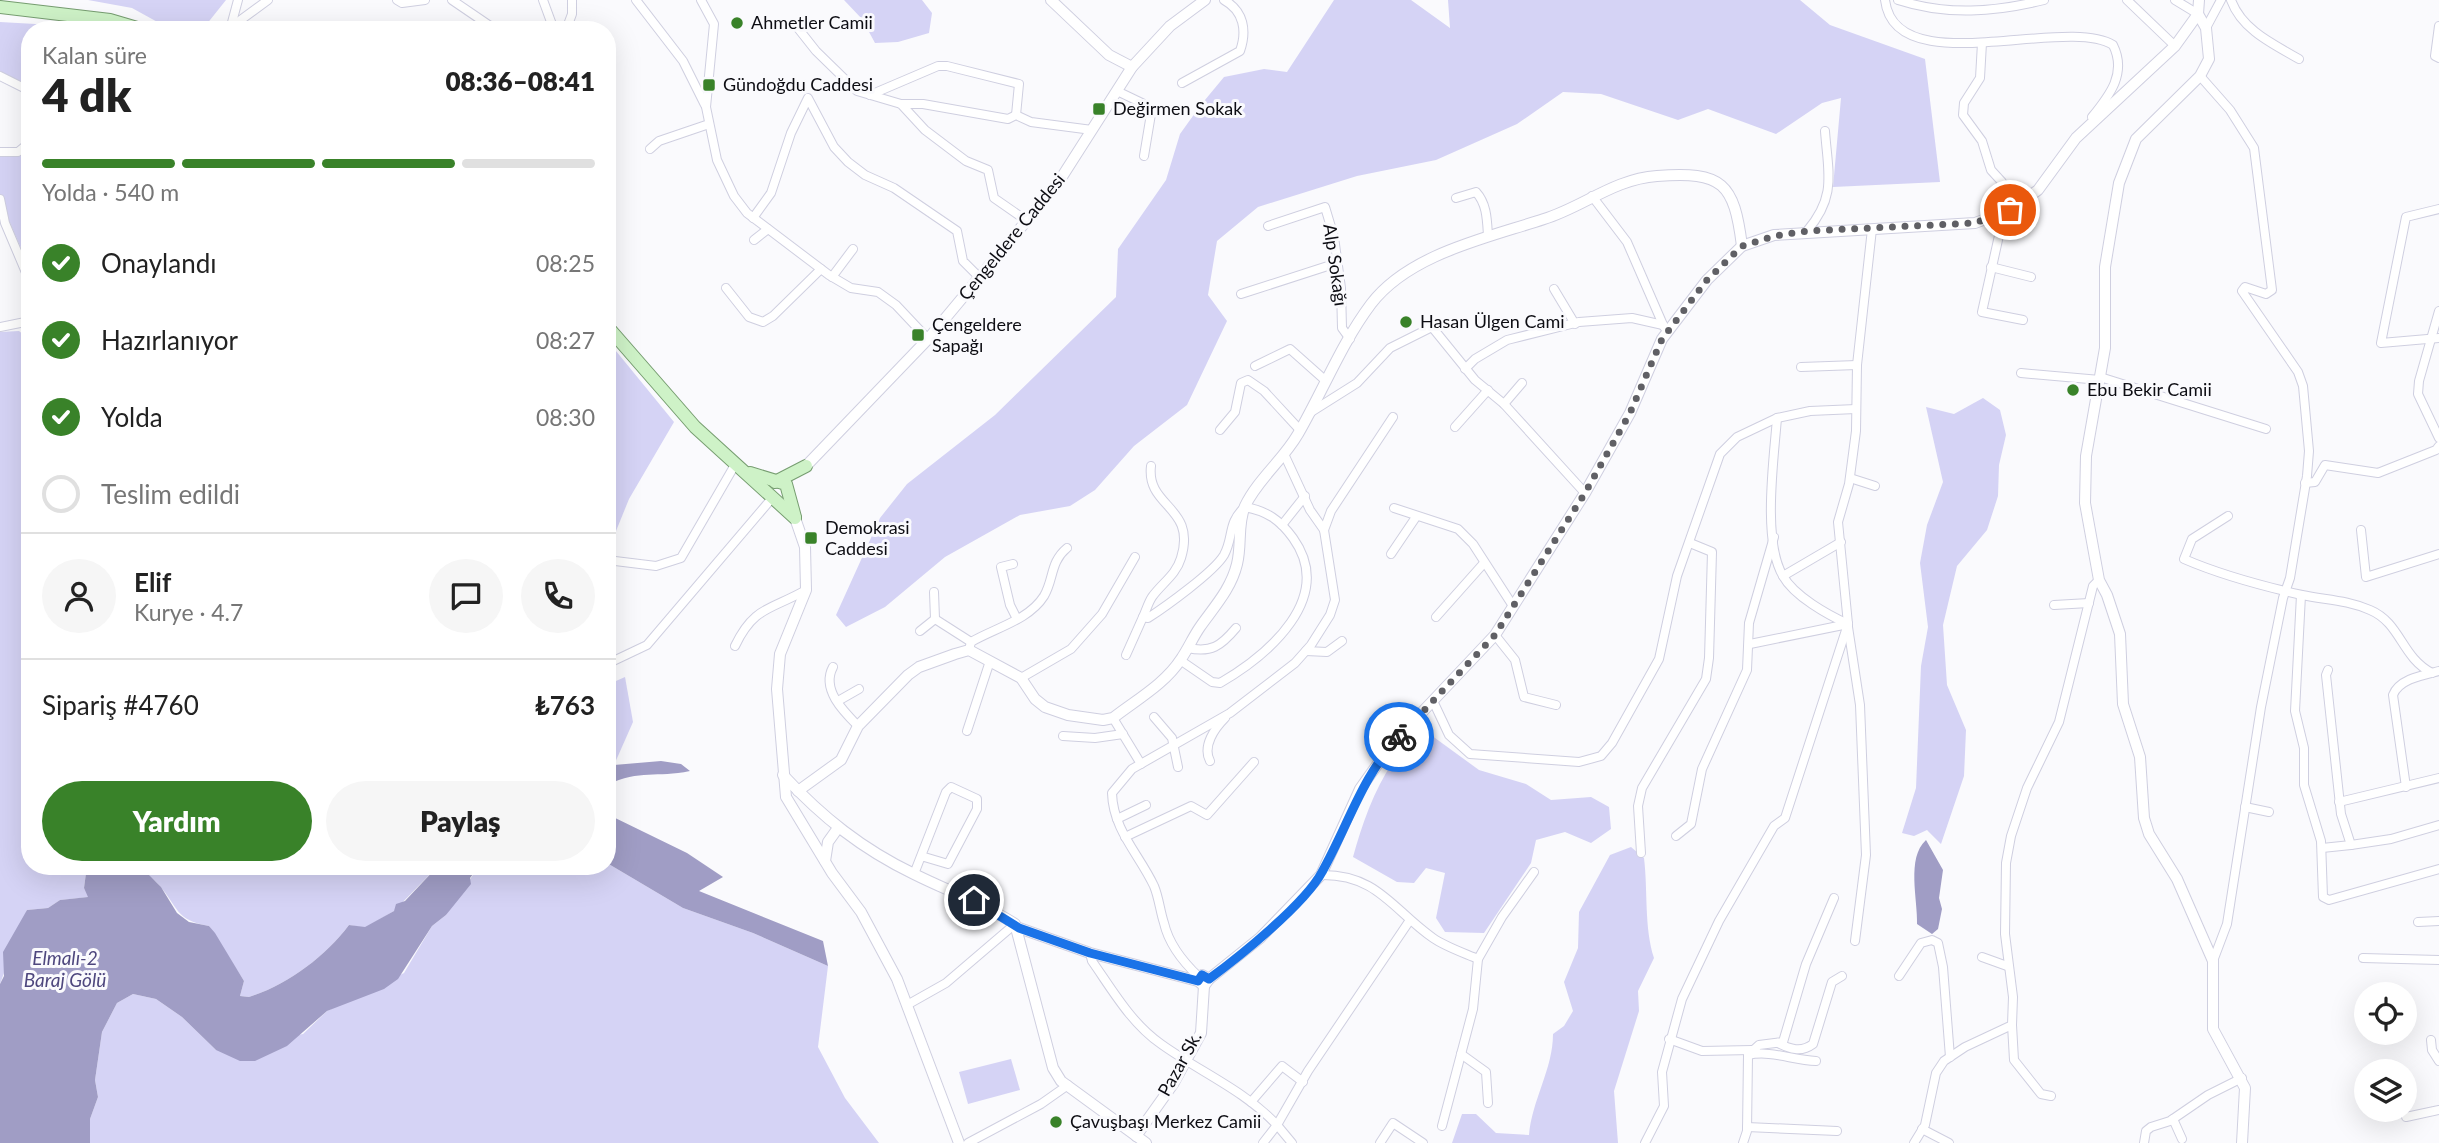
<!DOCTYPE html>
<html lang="tr">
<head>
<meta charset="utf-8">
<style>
  :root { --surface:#fff; --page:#f6f6f6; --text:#222; --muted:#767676; --line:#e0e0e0; --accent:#398229 }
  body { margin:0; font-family:Lato,sans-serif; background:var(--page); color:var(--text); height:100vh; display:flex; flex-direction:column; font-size:26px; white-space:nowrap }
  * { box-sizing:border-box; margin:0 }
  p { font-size:23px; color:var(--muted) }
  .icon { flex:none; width:38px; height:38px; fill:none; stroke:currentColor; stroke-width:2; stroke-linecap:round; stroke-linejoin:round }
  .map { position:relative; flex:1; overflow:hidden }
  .drawer { position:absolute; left:21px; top:21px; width:595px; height:854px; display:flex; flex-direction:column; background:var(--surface); border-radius:28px; box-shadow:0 7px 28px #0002 }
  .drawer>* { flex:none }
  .controls { position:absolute; left:2354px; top:982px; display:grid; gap:14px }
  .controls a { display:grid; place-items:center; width:63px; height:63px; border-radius:50%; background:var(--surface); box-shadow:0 7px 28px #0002; font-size:35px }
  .pin { position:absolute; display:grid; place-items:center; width:60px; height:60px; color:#fff; margin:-30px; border:4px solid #fff; border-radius:50%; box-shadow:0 2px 7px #0007 }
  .courier { position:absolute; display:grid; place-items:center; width:70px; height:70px; margin:-35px; border:5px solid #1a73e8; border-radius:50%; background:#fff; color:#222; box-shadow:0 2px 9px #0007 }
  .overview em { font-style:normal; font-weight:800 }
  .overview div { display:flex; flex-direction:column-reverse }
  .overview { display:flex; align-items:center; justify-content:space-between; height:119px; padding:0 21px }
  h1 { font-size:46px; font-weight:800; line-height:52px }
  .bar { display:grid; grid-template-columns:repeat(4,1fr); gap:10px 7px; align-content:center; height:84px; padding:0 21px }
  .bar i { height:9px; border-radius:5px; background:var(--line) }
  .bar .current { background:var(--accent) }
  .bar p { grid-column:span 4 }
  .line { display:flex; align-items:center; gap:18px; padding:0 21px; border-top:2px solid var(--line) }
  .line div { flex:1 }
  .round { display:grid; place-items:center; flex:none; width:74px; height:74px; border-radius:37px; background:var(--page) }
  ol { padding:0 21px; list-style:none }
  li { display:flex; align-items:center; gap:21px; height:77px }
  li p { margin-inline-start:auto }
  li .icon { padding:7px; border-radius:50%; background:var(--accent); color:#fff; stroke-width:4 }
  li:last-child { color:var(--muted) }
  li i { width:38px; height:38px; border:4px solid var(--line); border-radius:50% }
  .cta { display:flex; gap:14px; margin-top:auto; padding:14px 21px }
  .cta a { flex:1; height:80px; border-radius:42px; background:var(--accent); color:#fff; font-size:28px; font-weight:800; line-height:80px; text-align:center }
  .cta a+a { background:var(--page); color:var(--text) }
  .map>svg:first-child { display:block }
  .green { fill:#d5d3f5 }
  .water { fill:#a09dc5 }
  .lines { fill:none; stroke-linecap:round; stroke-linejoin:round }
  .street-casing { stroke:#cfcfe0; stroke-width:10 }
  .secondary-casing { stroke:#cfcfe0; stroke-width:12 }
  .primary-casing { stroke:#769d70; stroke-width:14 }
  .street { stroke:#fff; stroke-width:8 }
  .secondary { stroke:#fff; stroke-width:10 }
  .primary { stroke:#cef2c7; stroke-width:12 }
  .done { stroke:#606065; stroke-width:7; stroke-dasharray:0 12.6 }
  .route { stroke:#1a73e8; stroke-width:9 }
  .poi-dot { fill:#398229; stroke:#fafafd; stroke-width:2.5 }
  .labels { text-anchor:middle; stroke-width:6; stroke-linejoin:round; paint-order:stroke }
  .poi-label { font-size:18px; fill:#0d0d13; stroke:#fafafd; text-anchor:start }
  .street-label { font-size:18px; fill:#0d0d13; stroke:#fafafd }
  .water-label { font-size:19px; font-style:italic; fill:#4e477e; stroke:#fafafd }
</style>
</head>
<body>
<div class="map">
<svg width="2439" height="1143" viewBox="0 0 2439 1143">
  <rect width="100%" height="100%" fill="#fafafd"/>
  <g class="green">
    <path d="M88 0H226L202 30H172L132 8Z"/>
    <path d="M844 0H922L932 13 929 33 898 42 875 43 862 19Z"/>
    <path d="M1334 0H1411L1450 28 1448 0H1800L1830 25 1925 59 1940 182 1833 187 1841 98 1822 103 1776 134 1708 109 1678 120 1601 94 1563 92 1517 124 1436 160 1357 176 1258 207 1217 241 1208 295 1227 321 1187 405 1134 446 1095 490 1070 506 1020 515 945 557 885 607 846 627 836 615 880 518 907 484 995 415 1116 297 1118 249 1166 180 1180 134 1200 106 1224 77 1264 69 1287 72Z"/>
    <path d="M0 22 71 26 87 30H30V86L0 75Z"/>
    <path d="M30 143V269L0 200V155Z"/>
    <path d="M19 331 30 340V866H87L84 888 89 897 60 900 48 908 27 910 0 984V332Z"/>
    <path d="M607 340 674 422 629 499 614 536 607 535Z"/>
    <path d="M1983 398 2000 410 2006 435 1999 465 1998 496 1987 530 1957 566 1943 625 1947 685 1966 730 1964 776 1941 844 1927 830 1914 836 1902 833 1916 788 1921 666 1928 627 1920 563 1927 525 1943 482 1926 407 1954 414Z"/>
    <path d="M625 677 633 722 614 765 607 770V685Z"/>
    <path d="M1424 730 1479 770 1526 784 1551 800 1591 797 1609 807 1611 829 1591 843 1565 832 1536 840 1531 863 1484 933 1445 932 1436 918 1445 873 1426 868 1414 883 1397 882 1353 857C1366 811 1384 759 1424 730Z"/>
    <path d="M1631 847 1644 858C1648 891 1644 927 1654 958L1638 991 1639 1011 1614 1091 1618 1143H1452L1462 1114H1476L1496 1133 1529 1135C1532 1100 1553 1069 1553 1034L1564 1026 1573 1011 1564 982 1578 948 1579 912 1610 855Z"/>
    <path d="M607 863 683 908 753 933 828 966 818 1047 845 1098 879 1143H90V1119L98 1097 95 1080 102 1032 117 1003 133 994 156 999 182 1017 216 1050 303 1034 327 1011 404 973 432 926 446 915 479 866H607Z"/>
    <path d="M140 866H438L394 911 365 928 349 925C325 957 287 985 249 997L240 996 244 981 209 926C175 920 179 908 159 885 153 878 144 874 140 866Z"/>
    <path d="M1011 1059 1020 1090 968 1104 959 1072Z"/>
  </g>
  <g class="water">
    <path d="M661 761 681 764 690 771C656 778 641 769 607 785V770L614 765Z"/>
    <path d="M607 814 687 853 723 877 699 891 823 941 828 966 753 933 683 908 607 863Z"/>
    <path d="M1926 840 1943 870 1939 898 1942 909 1938 929 1932 934 1917 924C1918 900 1906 858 1926 840Z"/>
    <path d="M87 866H140L161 887 177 913 189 922 209 926 215 933 244 981 240 996 249 997C287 985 325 957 349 925L365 927 394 911 396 904 405 901 438 866H479L470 878 471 884 446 915 432 926 398 979 384 989 327 1011 287 1046 255 1061H240L216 1050 182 1017 156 999 133 994 117 1003 102 1032 95 1080 98 1097 90 1119V1143H0V984L4 976 3 952 27 910 48 908 60 900 88 897 84 888Z"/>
  </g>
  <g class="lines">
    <g class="street-casing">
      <g id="street">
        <path d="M397 0 402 3 425 0"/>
        <path d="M452 0 496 30"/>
        <path d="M543 0 554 30"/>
        <path d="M636 0 683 61 705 105"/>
        <path d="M701 0 714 24 706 107 717 160 734 196 747 213 829 275 851 288 878 292 896 305 928 339"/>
        <path d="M1885 0C1895 83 2065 15 2113 45 2127 73 2110 95 2092 117"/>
        <path d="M1898 0C1947 16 1995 12 2044 0"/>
        <path d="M2127 0 2175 46"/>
        <path d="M2175 0 2198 14"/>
        <path d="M2231 0C2242 30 2273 44 2299 59"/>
        <path d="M231 26 238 0"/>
        <path d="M2439 26 2435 56 2439 58"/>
        <path d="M797 27 816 51 857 91 901 104 925 130 966 161 988 170 994 198 1027 221"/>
        <path d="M2206 28 2221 0"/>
        <path d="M227 30 268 0"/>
        <path d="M566 30 572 14V0"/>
        <path d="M1982 43 1980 78 1964 103 1963 115 1982 141 1991 170 2002 182"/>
        <path d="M0 76 30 91"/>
        <path d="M2200 76 2230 110 2254 148 2272 290 2266 294 2245 287 2242 291 2298 372 2303 386 2309 451 2307 476 2290 578 2283 598 2261 707 2227 924 2213 961"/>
        <path d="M1182 83 1240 51C1247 31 1244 11 1224 0"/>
        <path d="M1117 91 1142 103 1151 114 1144 156"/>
        <path d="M870 95 938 66H947L1019 84 1016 115"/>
        <path d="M901 104H923L1008 119 1016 115 1031 122 1092 130"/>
        <path d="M650 149 659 141 709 124"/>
        <path d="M0 152H18L30 142"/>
        <path d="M1592 196 1627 242 1664 327"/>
        <path d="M1456 198 1476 192C1487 204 1487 220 1488 236"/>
        <path d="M0 199 5 223 30 282"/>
        <path d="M2439 209 2406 217 2381 343 2439 338"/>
        <path d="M1999 214 2000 231 1982 312 2023 320"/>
        <path d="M753 218 771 193 791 133 808 98 834 147 848 162 865 175 894 188 957 231 963 261 980 278"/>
        <path d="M1268 226 1325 207 1334 237 1341 288 1342 328 1350 339"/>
        <path d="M1807 231C1837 196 1828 173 1825 131"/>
        <path d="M754 240 768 229"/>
        <path d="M1991 267 2031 277"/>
        <path d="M832 277 853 249"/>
        <path d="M726 288 749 317 763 322 773 316 821 269"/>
        <path d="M1554 289 1575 324"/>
        <path d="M1241 294 1337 263"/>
        <path d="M2439 311 2419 381 2418 394 2439 438"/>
        <path d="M0 327 30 321"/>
        <path d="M1255 366 1290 349 1326 381"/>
        <path d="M1801 367 1857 365"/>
        <path d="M1465 369 1475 359 1507 340 1579 322 1632 318 1663 325"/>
        <path d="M2021 373 2100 380"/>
        <path d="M2100 377 2266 429"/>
        <path d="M1504 404 1522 383"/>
        <path d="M1311 412 1357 383 1390 348 1432 327 1475 380 1504 404 1585 493"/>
        <path d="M1777 418C1774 458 1762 541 1783 576 1794 596 1828 615 1848 624"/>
        <path d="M1455 427 1488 390"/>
        <path d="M1220 430 1235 412 1241 383 1248 380 1264 391 1300 430"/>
        <path d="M1151 466C1146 508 1197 506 1181 558 1176 575 1162 583 1152 597 1148 603 1146 611 1143 617L1148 618C1165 607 1214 572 1224 555 1234 537 1227 523 1245 507 1267 511 1280 520 1293 538 1336 598 1268 655 1220 683L1212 682 1180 660"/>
        <path d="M1850 478 1875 486"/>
        <path d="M2305 483 2315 482 2325 465 2378 473 2436 450 2439 446"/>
        <path d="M1394 508 1458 529 1473 544 1513 606"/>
        <path d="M2228 516 2192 539 2184 559C2221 575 2262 586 2302 595 2326 600 2347 600 2370 610 2401 623 2401 657 2432 673"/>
        <path d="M1282 525 1305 496"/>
        <path d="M1324 530 1331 511 1393 417"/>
        <path d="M2361 530 2366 577 2439 554"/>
        <path d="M1391 554 1416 517"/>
        <path d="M607 560 656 566 681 558 736 463"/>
        <path d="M1013 564 1001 567 1010 605 1017 619"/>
        <path d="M1783 576 1841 542"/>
        <path d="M934 592 935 619 971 642"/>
        <path d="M2301 595 2295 711 2304 748V785L2321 841 2323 897 2329 900 2439 869"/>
        <path d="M2054 605 2089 603"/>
        <path d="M1436 617 1484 563"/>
        <path d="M1848 627 1860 705 1866 855 1855 941"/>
        <path d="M920 631 935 619"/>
        <path d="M1495 635 1515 660 1524 697 1556 705"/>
        <path d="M1750 644 1848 624"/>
        <path d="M735 646C754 606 771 610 806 590"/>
        <path d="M1188 648C1211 653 1221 646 1236 628"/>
        <path d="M969 650 971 642C995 628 1029 620 1044 596 1054 579 1050 562 1067 548"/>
        <path d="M1306 651 1327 652 1342 641"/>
        <path d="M1126 655 1143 617"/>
        <path d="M607 664 647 645 773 497"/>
        <path d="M833 667C821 689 843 711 858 726"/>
        <path d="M2328 670 2326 675 2341 814 2351 845 2391 839 2439 825"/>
        <path d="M1021 678 1071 649 1102 614 1135 557"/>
        <path d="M838 701 859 689"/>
        <path d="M1433 701 1449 735 1470 754 1579 762 1601 756 1612 743 1659 659 1677 576 1720 454 1737 437 1777 418 1810 411 1856 409"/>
        <path d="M1154 717 1172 738 1178 767"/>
        <path d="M1113 718 1141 764"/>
        <path d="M967 731 990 661"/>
        <path d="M1063 736 1095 738 1123 734"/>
        <path d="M1210 761C1202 746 1215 728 1225 718"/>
        <path d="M2406 787 2393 695C2399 679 2423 675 2439 671"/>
        <path d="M2339 802 2439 778"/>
        <path d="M2245 807 2269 812"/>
        <path d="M1117 819 1146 805"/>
        <path d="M1676 836 1691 824 1702 769 1747 670 1749 623 1774 537"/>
        <path d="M1125 837 1191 806 1207 815 1254 762"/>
        <path d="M2322 848 2351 845"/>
        <path d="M1641 853 1638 806 1642 788 1706 679 1709 658 1712 552 1690 543"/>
        <path d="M914 874 946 792 951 787 977 799V809L948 864 921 856"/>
        <path d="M1321 875C1377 874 1393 910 1433 938 1446 947 1464 953 1478 959"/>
        <path d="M2418 922 2439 921"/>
        <path d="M1090 953 1092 961C1113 991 1131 1023 1161 1044 1200 1072 1244 1090 1277 1125L1263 1143"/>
        <path d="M1982 957 2007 966"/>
        <path d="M2363 958 2439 960"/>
        <path d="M1899 976 1921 943 1932 940 1938 943 1943 967 1950 1057"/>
        <path d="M1199 977C1183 962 1169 945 1164 923 1160 911 1159 898 1154 886 1139 854 1113 830 1112 793L1132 769 1230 713 1295 663 1311 645 1330 615 1335 600 1324 530 1310 510 1285 456"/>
        <path d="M907 1005 946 983 1015 924"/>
        <path d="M2012 1025 2014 1060 2041 1094 2051 1096"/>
        <path d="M1669 1039 1702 1051 1752 1050"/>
        <path d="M2431 1040 2432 1050 2439 1061"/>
        <path d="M1778 1043C1790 1049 1801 1053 1813 1044L1832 982 1842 976"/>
        <path d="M1461 1054 1486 1072 1488 1103"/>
        <path d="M1748 1055C1771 1050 1792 1060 1816 1061"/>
        <path d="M1251 1102 1282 1066 1303 1082"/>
        <path d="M2406 1117 2439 1110"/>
        <path d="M2173 1119 2182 1139"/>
        <path d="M1442 1126 1473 1009 1478 959 1502 917 1534 872"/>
        <path d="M1747 1127 1837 1131"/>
        <path d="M1922 1129 1949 1143"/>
        <path d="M968 1143 1041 1104 1068 1085"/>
        <path d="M1292 1143 1277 1125 1308 1071 1410 920"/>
        <path d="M1380 1143 1393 1123 1423 1143"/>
        <path d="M1645 1143 1664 1106 1662 1072 1682 999 1719 921 1774 826 1785 818 1848 624 1838 522 1849 484 1856 431 1857 365 1872 229"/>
        <path d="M1743 1143 1747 1131 1748 1055 1759 1045 1783 1042 1806 964 1834 898"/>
        <path d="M1914 1143 1925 1125 1936 1073 1944 1061 1965 1047 2012 1025 2013 997 2005 934 2006 863 2011 836 2027 788 2059 722 2093 586 2099 580"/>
        <path d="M2144 1143 2146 1131 2151 1127 2170 1121 2208 1095 2242 1078"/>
      </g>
    </g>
    <g class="secondary-casing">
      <g id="secondary">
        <path d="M1051 0 1109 55 1132 67"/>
        <path d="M2198 14 2206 28 2209 59 2200 76 2136 139 2119 183 2105 267V348L2086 456 2085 503 2099 580 2107 595 2120 634 2123 704 2140 757 2144 818 2149 834 2177 879 2213 961V1029L2245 1088 2242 1143"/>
        <path d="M806 466 928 339 1058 183 1132 67 1170 26 1205 0"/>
        <path d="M795 518 805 547 806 590 780 654 777 689 786 797 832 873 861 912 897 979 959 1143"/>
        <path d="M783 775C822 817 862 849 914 874 948 891 983 903 1015 924L1053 1068 1061 1081 1146 1143"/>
        <path d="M798 791 841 760 858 726 908 675 919 667 955 654 969 650 1021 678 1035 699 1045 707 1068 715 1103 720 1113 718C1136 700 1165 684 1181 659 1188 649 1193 637 1200 627 1214 607 1231 589 1237 564 1242 544 1237 525 1245 506 1258 479 1283 460 1298 434 1323 391 1341 344 1371 304 1409 254 1487 238 1544 219 1583 207 1614 179 1657 176 1723 171 1734 183 1742 246"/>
        <path d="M825 861 828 842 838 828"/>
        <path d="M1019 928 1090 953 1198 981 1204 986 1209 979 1202 975 1198 981"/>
        <path d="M1209 979 1260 938 1321 875 1360 789 1392 744 1495 635 1585 493 1630 413 1662 339 1707 280 1742 246 1774 235 1975 223 2010 210 2038 190 2076 138 2175 46 2198 14 2199 0"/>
        <path d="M1136 1136 1173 1084 1201 1033 1204 986"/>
      </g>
    </g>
    <g class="primary-casing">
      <g id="primary">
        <path d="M0 7 110 20 144 30"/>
        <path d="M607 326 695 427 795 518"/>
        <path d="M750 473 786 484 795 517"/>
        <path d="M775 482 806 466"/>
      </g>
    </g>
    <use href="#street" class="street"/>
    <use href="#secondary" class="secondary"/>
    <use href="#primary" class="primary"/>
  </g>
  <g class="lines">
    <path class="done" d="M1399 737 1495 635 1585 493 1630 413 1662 339 1707 280 1742 246 1774 236 1807 231 1975 223 2010 210"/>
    <path class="route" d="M974 900 1019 928 1090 953 1198 981 1202 975 1209 979C1239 957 1305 904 1322 872 1348 826 1362 776 1399 737"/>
  </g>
  <g class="poi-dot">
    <circle cx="737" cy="23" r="7"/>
    <rect x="702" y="78" width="14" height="14" rx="3.5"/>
    <rect x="1092" y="102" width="14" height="14" rx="3.5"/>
    <circle cx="1406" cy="322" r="7"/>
    <rect x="911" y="328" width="14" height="14" rx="3.5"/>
    <circle cx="2073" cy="390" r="7"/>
    <rect x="804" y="531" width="14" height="14" rx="3.5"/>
    <circle cx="1056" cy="1122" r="7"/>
  </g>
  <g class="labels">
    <g class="poi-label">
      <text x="751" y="29">Ahmetler Camii</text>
      <text x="723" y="91">Gündoğdu Caddesi</text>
      <text x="1113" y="115">Değirmen Sokak</text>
      <text x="1420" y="328">Hasan Ülgen Cami</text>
      <text x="932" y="331">Çengeldere<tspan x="932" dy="21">Sapağı</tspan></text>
      <text x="2087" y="396">Ebu Bekir Camii</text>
      <text x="825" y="534">Demokrasi<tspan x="825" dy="21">Caddesi</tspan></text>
      <text x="1070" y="1128">Çavuşbaşı Merkez Camii</text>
    </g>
    <g class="street-label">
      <text transform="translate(1012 237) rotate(-51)" y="6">Çengeldere Caddesi</text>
      <text transform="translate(1335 265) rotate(82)" y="6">Alp Sokağı</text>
      <text transform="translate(1180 1064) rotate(-61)" y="6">Pazar Sk.</text>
    </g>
    <g class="water-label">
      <text x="65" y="965">Elmalı-2<tspan x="65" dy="22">Baraj Gölü</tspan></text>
    </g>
  </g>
</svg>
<div class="controls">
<a><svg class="icon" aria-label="locate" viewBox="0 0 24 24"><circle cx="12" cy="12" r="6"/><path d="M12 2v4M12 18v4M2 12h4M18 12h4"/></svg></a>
<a><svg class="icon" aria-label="layers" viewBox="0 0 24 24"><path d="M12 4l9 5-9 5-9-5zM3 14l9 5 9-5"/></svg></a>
</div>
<div class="pin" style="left:2010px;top:210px;background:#ea580c"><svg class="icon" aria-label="bag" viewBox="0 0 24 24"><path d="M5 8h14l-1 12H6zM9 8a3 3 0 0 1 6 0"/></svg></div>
<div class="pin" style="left:974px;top:900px;background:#1f2937"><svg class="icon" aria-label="home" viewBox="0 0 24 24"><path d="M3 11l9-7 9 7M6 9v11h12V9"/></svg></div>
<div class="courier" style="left:1399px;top:737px"><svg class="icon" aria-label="bike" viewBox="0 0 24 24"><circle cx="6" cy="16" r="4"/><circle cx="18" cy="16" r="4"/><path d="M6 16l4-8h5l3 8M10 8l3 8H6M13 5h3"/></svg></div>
<section class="drawer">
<div class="overview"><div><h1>4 dk</h1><p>Kalan süre</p></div><em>08:36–08:41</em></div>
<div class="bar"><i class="current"></i><i class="current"></i><i class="current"></i><i></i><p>Yolda · 540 m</p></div>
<ol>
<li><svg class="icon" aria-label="check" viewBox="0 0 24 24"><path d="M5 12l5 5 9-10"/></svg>Onaylandı<p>08:25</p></li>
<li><svg class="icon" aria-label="check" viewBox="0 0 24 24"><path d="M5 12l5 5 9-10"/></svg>Hazırlanıyor<p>08:27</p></li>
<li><svg class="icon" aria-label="check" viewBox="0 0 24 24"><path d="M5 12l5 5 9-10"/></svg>Yolda<p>08:30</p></li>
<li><i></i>Teslim edildi</li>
</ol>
<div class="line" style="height:126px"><a class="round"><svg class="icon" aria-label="person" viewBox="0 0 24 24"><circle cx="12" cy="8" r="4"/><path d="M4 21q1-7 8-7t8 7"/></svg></a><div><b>Elif</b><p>Kurye · 4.7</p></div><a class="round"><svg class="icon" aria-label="chat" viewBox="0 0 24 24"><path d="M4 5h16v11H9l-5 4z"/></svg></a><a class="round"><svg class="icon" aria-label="phone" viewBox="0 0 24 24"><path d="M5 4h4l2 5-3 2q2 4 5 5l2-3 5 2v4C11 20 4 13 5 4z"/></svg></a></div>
<div class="line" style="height:91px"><div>Sipariş #4760</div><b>₺763</b></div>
<div class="cta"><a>Yardım</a><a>Paylaş</a></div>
</section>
</div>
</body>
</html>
